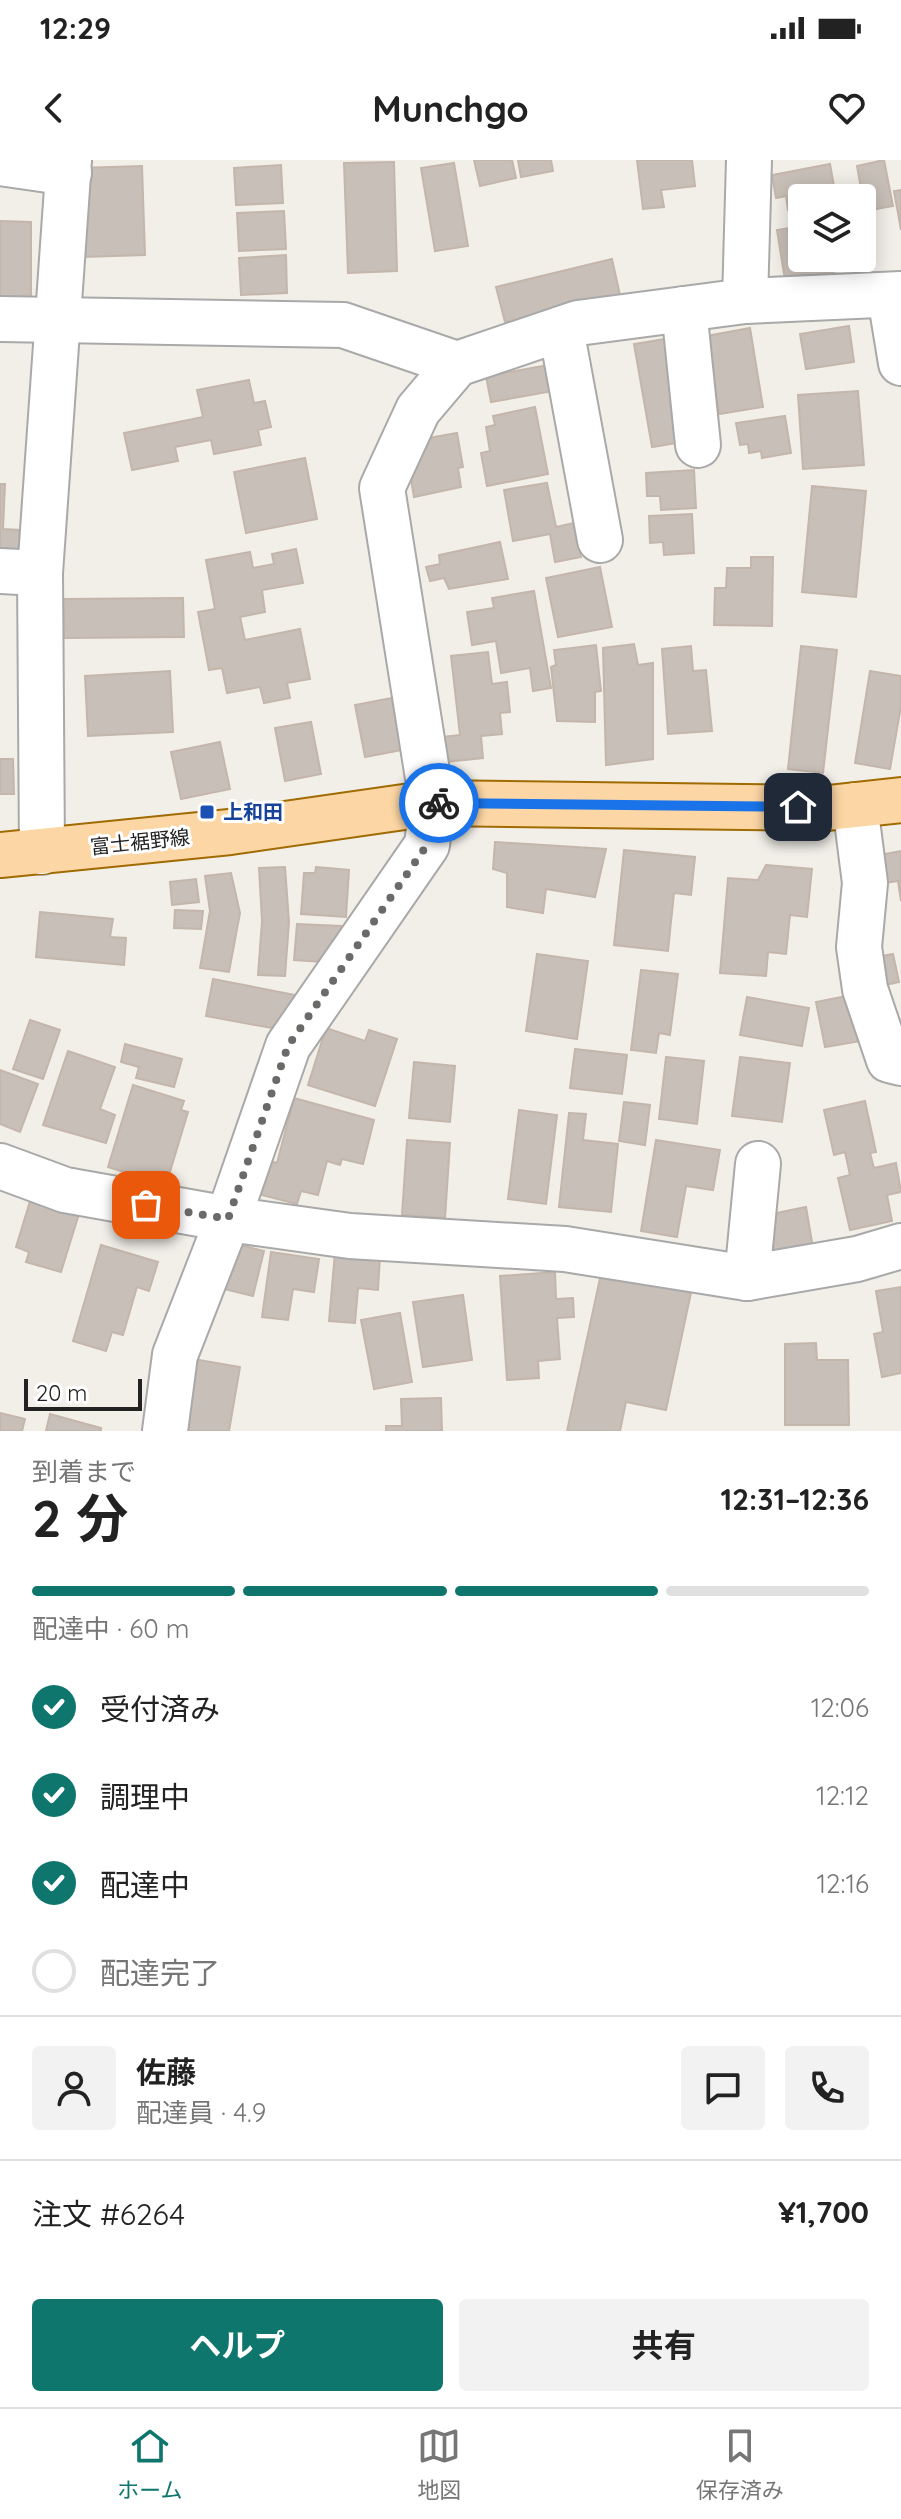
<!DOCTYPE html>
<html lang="ja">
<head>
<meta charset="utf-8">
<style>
  :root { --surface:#fff; --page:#f2f2f2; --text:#222; --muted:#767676; --line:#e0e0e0; --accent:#0f766e }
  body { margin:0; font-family:Quicksand,"Noto Sans JP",sans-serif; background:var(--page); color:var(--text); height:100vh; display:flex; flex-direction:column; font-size:30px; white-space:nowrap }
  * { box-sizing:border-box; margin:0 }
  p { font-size:26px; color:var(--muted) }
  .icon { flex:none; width:44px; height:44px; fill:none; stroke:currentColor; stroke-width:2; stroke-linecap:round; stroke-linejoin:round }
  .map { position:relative; height:1271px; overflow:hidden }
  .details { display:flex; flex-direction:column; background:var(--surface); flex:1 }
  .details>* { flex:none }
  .controls { position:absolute; left:788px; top:24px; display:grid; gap:16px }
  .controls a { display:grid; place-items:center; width:88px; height:88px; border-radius:8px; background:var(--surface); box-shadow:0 4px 20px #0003; font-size:40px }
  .scale { position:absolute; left:24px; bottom:20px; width:118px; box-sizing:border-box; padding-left:8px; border:4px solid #222; border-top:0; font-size:22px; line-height:28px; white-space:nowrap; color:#222; -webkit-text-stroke:6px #fff; paint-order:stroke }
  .pin { position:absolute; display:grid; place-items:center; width:68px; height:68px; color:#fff; margin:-34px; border-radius:16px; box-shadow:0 4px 12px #0006 }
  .courier { position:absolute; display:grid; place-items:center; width:80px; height:80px; margin:-40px; border:6px solid #1a73e8; border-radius:50%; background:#fff; color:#222; box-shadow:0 2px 10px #0007 }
  .summary em { font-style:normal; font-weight:700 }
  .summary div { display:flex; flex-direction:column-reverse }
  .summary { display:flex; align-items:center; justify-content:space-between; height:136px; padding:0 32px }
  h1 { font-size:52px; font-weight:700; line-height:60px }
  .bar { display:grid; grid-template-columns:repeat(4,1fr); gap:12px 8px; align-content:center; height:96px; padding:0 32px }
  .bar i { height:10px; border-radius:6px; background:var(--line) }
  .bar .active { background:var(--accent) }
  .bar p { grid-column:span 4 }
  .line { display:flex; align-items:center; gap:20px; padding:0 32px; border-top:2px solid var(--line) }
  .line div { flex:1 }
  .round { display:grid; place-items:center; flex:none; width:84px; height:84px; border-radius:8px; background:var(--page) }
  ol { padding:0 32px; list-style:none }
  li { display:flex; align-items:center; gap:24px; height:88px }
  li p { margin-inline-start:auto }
  li .icon { padding:8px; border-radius:50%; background:var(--accent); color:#fff; stroke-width:4 }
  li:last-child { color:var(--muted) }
  li i { width:44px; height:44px; border:4px solid var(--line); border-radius:50% }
  .button { display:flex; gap:16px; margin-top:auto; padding:16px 32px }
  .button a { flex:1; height:92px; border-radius:8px; background:var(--accent); color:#fff; font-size:32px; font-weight:700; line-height:92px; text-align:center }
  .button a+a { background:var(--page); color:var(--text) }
  .status { display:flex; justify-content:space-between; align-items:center; height:56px; padding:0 40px; background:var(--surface); direction:ltr }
  .status svg { height:22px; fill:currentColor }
  header { display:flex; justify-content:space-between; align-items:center; height:104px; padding:0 32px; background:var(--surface); font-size:36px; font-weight:700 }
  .tab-bar { display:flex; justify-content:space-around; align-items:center; height:112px; border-top:2px solid var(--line); background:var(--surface); font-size:22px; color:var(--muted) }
  .tab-bar a { display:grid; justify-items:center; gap:4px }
  .tab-bar .active { color:var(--accent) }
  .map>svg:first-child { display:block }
  .building { fill:#c7bfb8; stroke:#c4b6ab; stroke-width:2 }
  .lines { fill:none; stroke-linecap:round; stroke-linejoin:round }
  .minor-casing { stroke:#a9a9a9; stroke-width:48 }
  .major-casing { stroke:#a06b00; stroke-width:48 }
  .minor { stroke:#fff; stroke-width:44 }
  .major { stroke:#fcd6a4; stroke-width:44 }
  .done { stroke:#6b6a68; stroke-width:8; stroke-dasharray:0 14.4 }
  .route { stroke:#1a73e8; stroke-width:10 }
  .transit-dot { fill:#1a4fb4; stroke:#fff; stroke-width:3 }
  .labels { text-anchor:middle; stroke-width:6; stroke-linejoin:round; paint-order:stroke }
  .transit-label { font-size:20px; font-weight:bold; fill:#164399; stroke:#fff; text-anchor:start }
  .street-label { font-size:20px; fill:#222; stroke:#fff }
</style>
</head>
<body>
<div class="status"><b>12:29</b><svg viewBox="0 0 49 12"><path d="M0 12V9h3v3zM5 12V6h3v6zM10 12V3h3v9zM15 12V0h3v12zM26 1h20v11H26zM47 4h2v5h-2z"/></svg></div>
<header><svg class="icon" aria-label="back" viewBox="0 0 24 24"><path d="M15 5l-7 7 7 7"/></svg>Munchgo<svg class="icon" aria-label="heart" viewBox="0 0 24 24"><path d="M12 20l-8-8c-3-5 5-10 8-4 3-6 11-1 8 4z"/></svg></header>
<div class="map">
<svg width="901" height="1271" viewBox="0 0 901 1271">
  <rect width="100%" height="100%" fill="#f2efe9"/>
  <g class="building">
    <path d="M474 0H512L516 18 480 26Z"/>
    <path d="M518 0H551L553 11 521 17Z"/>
    <path d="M637 0H692L695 26 661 30 664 47 643 49Z"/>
    <path d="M884 0 893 46 865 51 857 6Z"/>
    <path d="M394 2 397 111 348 113 344 3Z"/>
    <path d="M454 3 468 86 435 91 421 8Z"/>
    <path d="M830 4 836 38H802V47L788 50 786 36 776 38 772 15Z"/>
    <path d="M281 5 283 43 236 45 234 8Z"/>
    <path d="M142 6 145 95 83 97 80 8Z"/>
    <path d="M901 30V70L894 31Z"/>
    <path d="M284 51 286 89 239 91 237 53Z"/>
    <path d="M0 61 31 62V137H0Z"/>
    <path d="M802 66V98H848L850 109 785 120 777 70Z"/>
    <path d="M286 95 287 133 241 135 239 98Z"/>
    <path d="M612 99 620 135 505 162 496 127Z"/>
    <path d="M849 166 854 202 806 209 800 174Z"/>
    <path d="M750 168 763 247 719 254 706 176Z"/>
    <path d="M665 179 683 282 652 287 634 184Z"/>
    <path d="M549 205 553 231 491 242 486 216Z"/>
    <path d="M249 220 254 243 265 241 271 267 258 270 261 285 214 294 211 280 175 287 178 301 132 310 124 273 203 257 197 230Z"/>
    <path d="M858 231 864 305 803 309 798 235Z"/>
    <path d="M535 247 548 314 487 326 481 293 490 291 486 267 495 265 493 256Z"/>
    <path d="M785 256 791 293 762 298 761 291 749 293 748 284 740 285 736 263Z"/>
    <path d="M457 273 463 307 458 308 461 327 414 337 410 313 415 312 411 292 418 280Z"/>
    <path d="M305 298 317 359 246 373 234 312Z"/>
    <path d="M694 310 696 348 661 350 660 336H647L646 313Z"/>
    <path d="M547 323 556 367 574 363 581 397 555 402 550 374 513 381 504 330Z"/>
    <path d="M0 324H5L3 369 20 370 19 392 0 391Z"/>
    <path d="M812 326 866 331 856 437 802 432Z"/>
    <path d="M692 354 694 393 664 395 663 382 650 383 649 356Z"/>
    <path d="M500 382 508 419 449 429 444 418 430 421 426 407 440 404 439 395Z"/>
    <path d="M296 389 303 423 262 430 265 452 240 457 245 480 300 469 310 519 287 523 290 538 264 543 260 527 227 533 222 508 209 510 198 452 215 449 206 400 250 392 253 408 274 404 272 394Z"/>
    <path d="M751 397H773L772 466 714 465 715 428H726L727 408H751Z"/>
    <path d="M600 407 612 467 558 477 546 418Z"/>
    <path d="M534 431 551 528 533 531 530 508 501 513 496 481 472 485 467 452 494 448 492 438Z"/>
    <path d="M183 438 184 477 64 478 63 439Z"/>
    <path d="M634 484 638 505 653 503V599L606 605 603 488Z"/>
    <path d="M596 485 601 531 595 532V562L557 561 551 507 556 505 554 490Z"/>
    <path d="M691 486 693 511 706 510 712 571 668 574 662 489Z"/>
    <path d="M801 486 837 490 823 613 788 609Z"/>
    <path d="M488 492 492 524 507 522 510 552 500 553 502 574 481 576 483 598 446 602 443 577 460 575 451 496Z"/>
    <path d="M170 511 173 572 88 576 85 516Z"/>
    <path d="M870 511 901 516V546L890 609 855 603Z"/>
    <path d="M392 538 402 590 365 597 355 545Z"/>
    <path d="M311 562 321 614 285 621 275 568Z"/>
    <path d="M220 582 230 629 181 639 171 592Z"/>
    <path d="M0 599H13L14 634H0Z"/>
    <path d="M495 682 606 689 595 737 546 729 543 753 507 747V713L493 709Z"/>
    <path d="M624 690 695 697 691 735 674 733 668 791 614 785Z"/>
    <path d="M901 691V741L898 721 884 723 879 695Z"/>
    <path d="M766 705 812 709 807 757 790 755 786 794 768 792 766 816 720 813 728 718 758 720Z"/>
    <path d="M285 707 289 762 285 816 258 815 262 761 259 708Z"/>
    <path d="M316 707 349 710 346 757 301 754 304 713H315Z"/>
    <path d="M231 713 240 753 229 812 200 808 210 751 205 716Z"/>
    <path d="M196 719 199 742 172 745 170 722Z"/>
    <path d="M175 750 203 751 201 769 174 768Z"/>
    <path d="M40 752 113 759 110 777 126 778 124 805 36 797Z"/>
    <path d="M297 764 341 766 339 803 294 800Z"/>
    <path d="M537 794 588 801 577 879 526 871Z"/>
    <path d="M893 794 899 822 872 828 866 799Z"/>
    <path d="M641 810 678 814 670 875 659 873 656 893 631 890Z"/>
    <path d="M213 819 295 835 291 860 282 870 206 856Z"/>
    <path d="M852 835 861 881 825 887 816 842Z"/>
    <path d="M747 837 809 848 802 886 740 875Z"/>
    <path d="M30 860 60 870 43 919 13 909Z"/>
    <path d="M326 868 365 881 369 870 397 879 375 946 308 925Z"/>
    <path d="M125 884 182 899 174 927 136 918 139 907 121 902Z"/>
    <path d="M575 889 627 895 622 934 570 928Z"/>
    <path d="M68 891 115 907 100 949 115 955 106 983 43 965Z"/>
    <path d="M666 897 704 901 697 964 659 959Z"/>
    <path d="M740 897 790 903 782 962 732 956Z"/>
    <path d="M414 902 455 906 450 962 409 958Z"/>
    <path d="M0 910 38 924 20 972 0 964Z"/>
    <path d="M133 925 184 941 181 950 188 952 166 1025 108 1007Z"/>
    <path d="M294 938 374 960 363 1004 342 999 340 1005 327 1001 318 1035 301 1031 297 1044 254 1033 263 999 277 1003Z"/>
    <path d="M865 941 876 992 870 993 874 1008 896 1003 901 1032 887 1035 892 1061 850 1070 838 1018 850 1015 845 992 834 995 824 950Z"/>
    <path d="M624 942 650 945 645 985 619 981Z"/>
    <path d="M519 950 557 955 546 1044 508 1039Z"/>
    <path d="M569 953 586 954 583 980 618 984 611 1052 559 1047Z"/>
    <path d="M407 980 450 983 445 1058 402 1055Z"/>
    <path d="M656 980 720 990 713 1030 686 1026 677 1077 641 1071Z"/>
    <path d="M31 1038 79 1054 61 1112 26 1102 29 1092 16 1087Z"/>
    <path d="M806 1047 813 1088 773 1095 771 1054Z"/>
    <path d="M231 1083 264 1091 253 1136 220 1128Z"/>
    <path d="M101 1085 158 1102 149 1131 137 1127 123 1175 112 1172 106 1191 73 1181Z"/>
    <path d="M271 1092 319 1099 314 1132 293 1129 288 1160 262 1157Z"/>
    <path d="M335 1092 380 1096 378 1130 358 1128 355 1163 329 1161Z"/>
    <path d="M602 1109 692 1128 666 1250 626 1242 620 1271H567Z"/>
    <path d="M555 1112 556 1139 573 1138 574 1157 557 1158 560 1199 538 1201 539 1218 507 1220 500 1116Z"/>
    <path d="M901 1127V1213L882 1217 874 1174 883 1172 876 1131Z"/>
    <path d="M463 1135 472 1200 423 1207 413 1142Z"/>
    <path d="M400 1153 412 1222 374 1229 361 1160Z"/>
    <path d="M816 1183 817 1200H848L849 1265H785V1184Z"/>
    <path d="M193 1199 240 1207 229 1271H180Z"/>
    <path d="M441 1238 442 1271H386V1266H402L401 1239Z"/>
    <path d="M0 1253 25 1259 22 1271H0Z"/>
    <path d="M50 1254 101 1268V1271H46Z"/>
  </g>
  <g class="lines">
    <g class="minor-casing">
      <g id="minor">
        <path d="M0 3 69 13"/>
        <path d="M890 136 901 203"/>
        <path d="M745 141 749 0"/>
        <path d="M684 149 698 285"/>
        <path d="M0 159 343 165 457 204"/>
        <path d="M561 169 600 380"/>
        <path d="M0 411 40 413"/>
        <path d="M855 645 865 723 859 787 865 829 889 900 901 903"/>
        <path d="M42 692 40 413 69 0"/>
        <path d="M0 1006 65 1030 228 1059 350 1076 565 1089 747 1118 857 1099 901 1086"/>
        <path d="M747 1118 758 1004"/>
        <path d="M165 1271 175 1195 228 1059 288 886 427 685 432 643 382 328 418 250 457 204 578 163 745 141 901 134"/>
      </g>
    </g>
    <g class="major-casing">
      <path id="major" d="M0 695 230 672 432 643 828 648 901 640"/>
    </g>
    <use href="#minor" class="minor"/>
    <use href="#major" class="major"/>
  </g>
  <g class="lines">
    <path class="done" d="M146 1045 228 1059 288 886 427 685 432 643H439"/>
    <path class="route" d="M439 643 798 647"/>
  </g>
  <rect class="transit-dot" x="199" y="644" width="16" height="16" rx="4"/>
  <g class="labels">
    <g class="transit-label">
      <text x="223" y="659">上和田</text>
    </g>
    <g class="street-label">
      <text transform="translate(140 682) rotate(-6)" y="7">富士裾野線</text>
    </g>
  </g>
</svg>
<div class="controls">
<a><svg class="icon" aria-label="layers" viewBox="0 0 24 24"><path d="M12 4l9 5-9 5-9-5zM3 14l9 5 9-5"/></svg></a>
</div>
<div class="scale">20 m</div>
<div class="pin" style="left:146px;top:1045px;background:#ea580c"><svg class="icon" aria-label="bag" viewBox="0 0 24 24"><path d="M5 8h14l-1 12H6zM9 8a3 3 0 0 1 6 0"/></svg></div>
<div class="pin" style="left:798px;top:647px;background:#1f2937"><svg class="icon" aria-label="home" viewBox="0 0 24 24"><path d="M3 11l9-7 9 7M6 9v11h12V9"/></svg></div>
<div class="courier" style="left:439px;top:643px"><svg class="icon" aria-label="bike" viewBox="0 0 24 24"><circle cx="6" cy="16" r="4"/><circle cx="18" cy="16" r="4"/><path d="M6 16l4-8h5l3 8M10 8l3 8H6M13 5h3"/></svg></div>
</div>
<section class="details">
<div class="summary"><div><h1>2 分</h1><p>到着まで</p></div><em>12:31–12:36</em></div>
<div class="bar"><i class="active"></i><i class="active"></i><i class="active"></i><i></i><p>配達中 · 60 m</p></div>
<ol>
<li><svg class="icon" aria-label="check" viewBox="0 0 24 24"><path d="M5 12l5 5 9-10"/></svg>受付済み<p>12:06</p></li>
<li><svg class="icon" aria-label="check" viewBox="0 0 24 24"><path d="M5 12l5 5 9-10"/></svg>調理中<p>12:12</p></li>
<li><svg class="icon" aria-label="check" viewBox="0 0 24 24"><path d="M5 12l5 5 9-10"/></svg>配達中<p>12:16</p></li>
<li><i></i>配達完了</li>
</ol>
<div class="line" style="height:144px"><a class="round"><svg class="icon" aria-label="person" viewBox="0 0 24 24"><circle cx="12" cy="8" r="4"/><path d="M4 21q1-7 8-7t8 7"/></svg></a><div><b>佐藤</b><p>配達員 · 4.9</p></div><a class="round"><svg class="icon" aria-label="chat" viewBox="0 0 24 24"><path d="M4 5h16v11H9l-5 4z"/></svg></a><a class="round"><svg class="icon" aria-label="phone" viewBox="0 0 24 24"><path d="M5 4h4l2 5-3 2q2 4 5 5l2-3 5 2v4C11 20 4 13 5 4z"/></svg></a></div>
<div class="line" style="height:104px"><div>注文 #6264</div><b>¥1,700</b></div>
<div class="button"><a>ヘルプ</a><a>共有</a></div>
</section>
<nav class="tab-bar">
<a class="active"><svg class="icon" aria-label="home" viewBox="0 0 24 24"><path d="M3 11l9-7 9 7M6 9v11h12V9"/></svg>ホーム</a>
<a><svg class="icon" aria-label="map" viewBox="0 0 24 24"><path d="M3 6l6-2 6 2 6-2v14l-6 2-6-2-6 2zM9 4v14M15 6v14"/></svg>地図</a>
<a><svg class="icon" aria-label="saved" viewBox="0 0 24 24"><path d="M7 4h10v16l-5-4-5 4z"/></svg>保存済み</a>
</nav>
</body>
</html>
